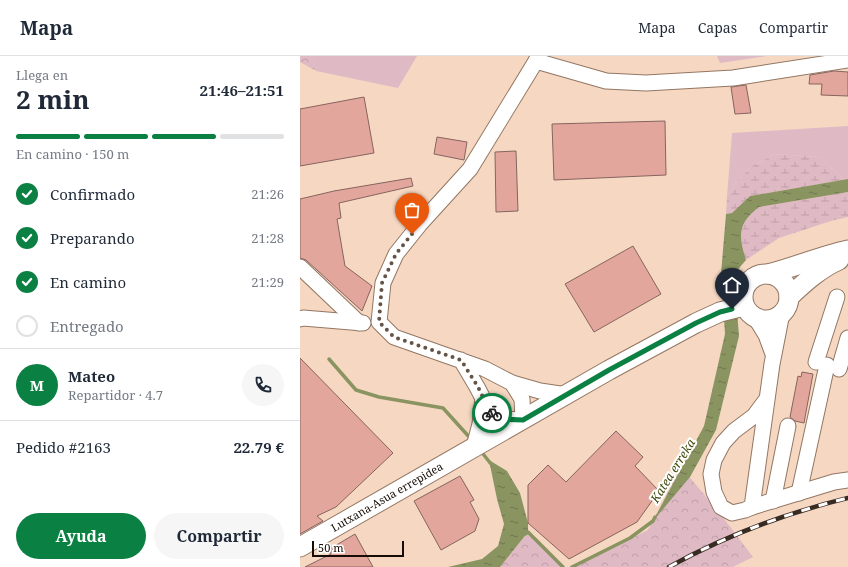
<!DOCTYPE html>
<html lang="es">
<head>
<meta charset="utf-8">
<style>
  :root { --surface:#fff; --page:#f6f6f7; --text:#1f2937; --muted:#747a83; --line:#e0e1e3; --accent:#0b8043 }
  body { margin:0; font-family:"Noto Serif",serif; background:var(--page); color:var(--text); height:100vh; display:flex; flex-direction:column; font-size:15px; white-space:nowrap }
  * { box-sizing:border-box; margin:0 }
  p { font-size:13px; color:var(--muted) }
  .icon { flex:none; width:22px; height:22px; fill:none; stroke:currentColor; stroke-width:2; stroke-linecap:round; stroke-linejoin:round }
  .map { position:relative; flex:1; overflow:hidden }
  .sheet { display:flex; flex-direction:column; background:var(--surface); width:300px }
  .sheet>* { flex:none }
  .scale { position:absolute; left:12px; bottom:10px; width:92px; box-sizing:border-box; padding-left:4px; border:2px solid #160c05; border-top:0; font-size:11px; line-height:14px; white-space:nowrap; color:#160c05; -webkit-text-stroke:3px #fff; paint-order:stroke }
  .pin { position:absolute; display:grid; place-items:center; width:34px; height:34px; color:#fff; margin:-41px -17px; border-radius:50% 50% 50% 0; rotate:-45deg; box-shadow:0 0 4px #0007 }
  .pin .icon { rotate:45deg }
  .courier { position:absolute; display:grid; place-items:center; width:40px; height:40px; margin:-20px; border:3px solid #0b8043; border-radius:50%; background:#fff; color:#222; box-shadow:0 1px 5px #0007 }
  .summary em { font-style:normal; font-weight:700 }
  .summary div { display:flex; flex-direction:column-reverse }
  .summary { display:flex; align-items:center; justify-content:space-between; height:68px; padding:0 16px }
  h1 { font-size:26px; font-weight:700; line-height:30px }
  .bar { display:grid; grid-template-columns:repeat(4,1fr); gap:6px 4px; align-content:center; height:48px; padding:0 16px }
  .bar i { height:5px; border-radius:3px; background:var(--line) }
  .bar .active { background:var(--accent) }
  .bar p { grid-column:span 4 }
  .line { display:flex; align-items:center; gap:10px; padding:0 16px; border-top:1px solid var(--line) }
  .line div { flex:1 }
  .round { display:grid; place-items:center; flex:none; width:42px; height:42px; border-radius:21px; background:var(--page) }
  ol { padding:0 16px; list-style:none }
  li { display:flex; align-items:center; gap:12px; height:44px }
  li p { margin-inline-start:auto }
  li .icon { padding:4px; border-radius:50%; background:var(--accent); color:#fff; stroke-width:4 }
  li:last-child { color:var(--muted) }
  li i { width:22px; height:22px; border:2px solid var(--line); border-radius:50% }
  .primary-button { display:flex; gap:8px; margin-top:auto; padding:8px 16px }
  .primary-button a { flex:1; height:46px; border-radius:24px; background:var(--accent); color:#fff; font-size:16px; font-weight:700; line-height:46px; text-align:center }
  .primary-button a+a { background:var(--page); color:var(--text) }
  header { display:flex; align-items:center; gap:24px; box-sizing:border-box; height:56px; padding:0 20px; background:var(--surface); border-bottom:1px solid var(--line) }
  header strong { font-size:19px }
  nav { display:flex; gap:22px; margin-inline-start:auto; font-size:14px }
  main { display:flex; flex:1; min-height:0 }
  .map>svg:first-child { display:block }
  .green { fill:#dfbac5 }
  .forest { fill:url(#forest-crowns) }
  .wetland { fill:url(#wetland-marsh) }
  .water { fill:url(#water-ripples) }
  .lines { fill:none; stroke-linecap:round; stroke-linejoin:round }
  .stream { stroke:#899460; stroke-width:3.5 }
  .building { fill:#e3a69d; stroke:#86645f }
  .minor-casing { stroke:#927763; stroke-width:17 }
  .major-casing { stroke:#927763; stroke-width:21 }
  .minor { stroke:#fff; stroke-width:15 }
  .major { stroke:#fff; stroke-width:19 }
  .rail-casing { stroke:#382b22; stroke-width:4.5 }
  .rail { stroke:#fff; stroke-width:3; stroke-dasharray:9; stroke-linecap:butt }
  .done { stroke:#645347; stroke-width:4; stroke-dasharray:0 7.2 }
  .route { stroke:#0b8043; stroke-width:5 }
  .labels { text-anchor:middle; stroke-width:4; stroke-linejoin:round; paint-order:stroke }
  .street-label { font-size:11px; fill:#160c05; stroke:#fff }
  .water-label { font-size:12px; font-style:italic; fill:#414a0c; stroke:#fff }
</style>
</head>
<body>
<header>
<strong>Mapa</strong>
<nav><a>Mapa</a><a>Capas</a><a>Compartir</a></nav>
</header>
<main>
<section class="sheet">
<div class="summary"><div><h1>2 min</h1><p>Llega en</p></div><em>21:46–21:51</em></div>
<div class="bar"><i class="active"></i><i class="active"></i><i class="active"></i><i></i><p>En camino · 150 m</p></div>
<ol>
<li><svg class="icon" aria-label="check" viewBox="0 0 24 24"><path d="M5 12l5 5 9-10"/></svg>Confirmado<p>21:26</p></li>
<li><svg class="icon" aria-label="check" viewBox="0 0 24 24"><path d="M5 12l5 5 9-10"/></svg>Preparando<p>21:28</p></li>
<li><svg class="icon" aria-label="check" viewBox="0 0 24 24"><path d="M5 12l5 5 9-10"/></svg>En camino<p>21:29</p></li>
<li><i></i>Entregado</li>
</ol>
<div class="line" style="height:72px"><b class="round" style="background:var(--accent);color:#fff">M</b><div><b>Mateo</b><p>Repartidor · 4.7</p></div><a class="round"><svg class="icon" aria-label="phone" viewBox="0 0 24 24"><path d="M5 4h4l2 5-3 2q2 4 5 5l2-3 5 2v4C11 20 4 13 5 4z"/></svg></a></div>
<div class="line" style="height:52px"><div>Pedido #2163</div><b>22.79 €</b></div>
<div class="primary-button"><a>Ayuda</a><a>Compartir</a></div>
</section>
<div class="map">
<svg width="548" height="511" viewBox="0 0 548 511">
  <defs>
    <pattern id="forest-crowns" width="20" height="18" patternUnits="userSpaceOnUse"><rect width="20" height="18" fill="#dfbac5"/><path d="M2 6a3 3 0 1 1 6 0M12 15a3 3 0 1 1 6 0" fill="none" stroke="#bf9fa8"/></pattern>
    <pattern id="wetland-marsh" width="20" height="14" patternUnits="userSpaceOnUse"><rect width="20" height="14" fill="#dfbac5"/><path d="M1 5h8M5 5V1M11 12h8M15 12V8" fill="none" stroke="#bf9fa8"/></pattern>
    <pattern id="water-ripples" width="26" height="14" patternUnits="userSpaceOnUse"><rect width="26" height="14" fill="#899460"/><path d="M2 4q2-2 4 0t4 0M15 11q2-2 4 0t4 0" fill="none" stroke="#6f774d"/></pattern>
  </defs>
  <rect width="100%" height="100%" fill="#f6d8c2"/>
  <g class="green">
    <path d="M10 0H117L98 32 16 15Z"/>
    <path d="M417 0H467L420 7Z"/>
    <path d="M548 70V123L544 124 519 101 475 98 452 110 437 125 427 140 432 77Z"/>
  </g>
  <g class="forest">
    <path d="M0 0H10L16 15 0 6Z"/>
    <path d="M381 411 419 456 453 501 433 511H272L348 474Z"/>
    <path d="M228 476 263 511H200Z"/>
  </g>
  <g class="wetland">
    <path d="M475 98 519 101 544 124 450 140 432 157 426 158 427 140 437 125 452 110Z"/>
    <path d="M548 136V161L531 165 479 182 446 204C438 179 438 167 459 151Z"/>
  </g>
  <g class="water">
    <path d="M548 123V136L459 151C438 167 438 179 446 204L434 218 439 280 416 374 390 421 353 465 404 370 425 278 421 218 426 158 432 157 450 140Z"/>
    <path d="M189 404 207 415 220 437 228 467V476L200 511H148L182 503 198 490 204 468 197 443Z"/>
  </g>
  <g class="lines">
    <g class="stream">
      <path d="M29 303 56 334 79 341 143 352 171 383"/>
      <path d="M180 394 191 408"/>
      <path d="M225 478 228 476 263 511"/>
      <path d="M272 511 330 482 353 465 355 461"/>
    </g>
  </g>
  <g class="building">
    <path d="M534 15 548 16V40L521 39 522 28H509L510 19Z"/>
    <path d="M446 29 451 57 435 58 431 31Z"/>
    <path d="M64 41 74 97 0 110V53Z"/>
    <path d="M365 65 366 119 254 124 252 68Z"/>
    <path d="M137 81 167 86 164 104 134 98Z"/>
    <path d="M216 95 218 155 196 156 195 96Z"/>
    <path d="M111 122 113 130 39 147 41 162 37 163 45 210 72 230 62 255 6 204 0 202V143L34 135Z"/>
    <path d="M333 190 361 238 294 276 265 228Z"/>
    <path d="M0 302 93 397 36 451 17 460 23 465 0 478Z"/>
    <path d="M502 316 513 318 504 367 495 365 490 361 498 320 501 321Z"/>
    <path d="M316 375 343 401 335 410 359 435 337 466 269 503 228 467V429L248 409 266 426Z"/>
    <path d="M160 420 174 444 170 446 179 463 175 475 141 494 114 445Z"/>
    <path d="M55 478 73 511H5L31 498 28 494Z"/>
  </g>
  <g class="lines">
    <g class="minor-casing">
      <g id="minor">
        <path d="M236 5 306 25 346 27 433 22 548 4"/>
        <path d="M0 211 59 267"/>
        <path d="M455 261 466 279 473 298"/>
        <path d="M0 263 3 262 63 267"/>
        <path d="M161 304 177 331 189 354 199 363 223 364 222 343 212 327 185 313 94 281 79 266 83 227 96 198 120 168 170 113 239 0"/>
        <path d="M516 306 537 241"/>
        <path d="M539 313 548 282"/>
        <path d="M212 327 240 335 267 339"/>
        <path d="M466 344 454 360 434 375 423 387 414 404 411 418 414 436 421 451 432 457 445 454 452 451 472 308 482 257"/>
        <path d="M174 391 180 368 183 343"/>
        <path d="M499 437 527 309"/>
        <path d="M473 445 488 370"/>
        <path d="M452 451 534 426 548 424"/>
      </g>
    </g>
    <g class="major-casing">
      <g id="major">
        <path d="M468 218C495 211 521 200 548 194"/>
        <circle cx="466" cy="241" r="23"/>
        <path d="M489 241C504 227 519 213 539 204"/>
        <path d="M0 491 309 314 396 267 420 256 444 250"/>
      </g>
    </g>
    <use href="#minor" class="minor"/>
    <use href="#major" class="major"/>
    <g class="rail-casing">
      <path id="rail" d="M369 511C425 480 486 457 548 442"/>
    </g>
    <use href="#rail" class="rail"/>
  </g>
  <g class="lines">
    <path class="done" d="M112 178 96 198 82 227 79 266 94 281 161 304 178 331 189 354 192 357"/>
    <path class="route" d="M192 357 199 363 223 364 309 314 396 267 420 256 432 253"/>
  </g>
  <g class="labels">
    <g class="street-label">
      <text transform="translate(87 441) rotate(-30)" y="4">Lutxana-Asua errepidea</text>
    </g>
    <g class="water-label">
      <text transform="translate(373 415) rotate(-58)" y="4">Katea erreka</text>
    </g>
  </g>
</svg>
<div class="scale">50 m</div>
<div class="pin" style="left:112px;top:178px;background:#ea580c"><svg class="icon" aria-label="bag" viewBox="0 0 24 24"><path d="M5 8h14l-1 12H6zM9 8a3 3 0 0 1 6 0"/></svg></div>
<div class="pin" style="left:432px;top:253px;background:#1f2937"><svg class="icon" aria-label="home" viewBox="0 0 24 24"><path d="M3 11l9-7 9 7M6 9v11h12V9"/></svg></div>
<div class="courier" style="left:192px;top:357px"><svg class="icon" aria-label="bike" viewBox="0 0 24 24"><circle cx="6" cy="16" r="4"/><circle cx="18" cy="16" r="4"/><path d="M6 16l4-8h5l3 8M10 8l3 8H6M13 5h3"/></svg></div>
</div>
</main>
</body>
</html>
